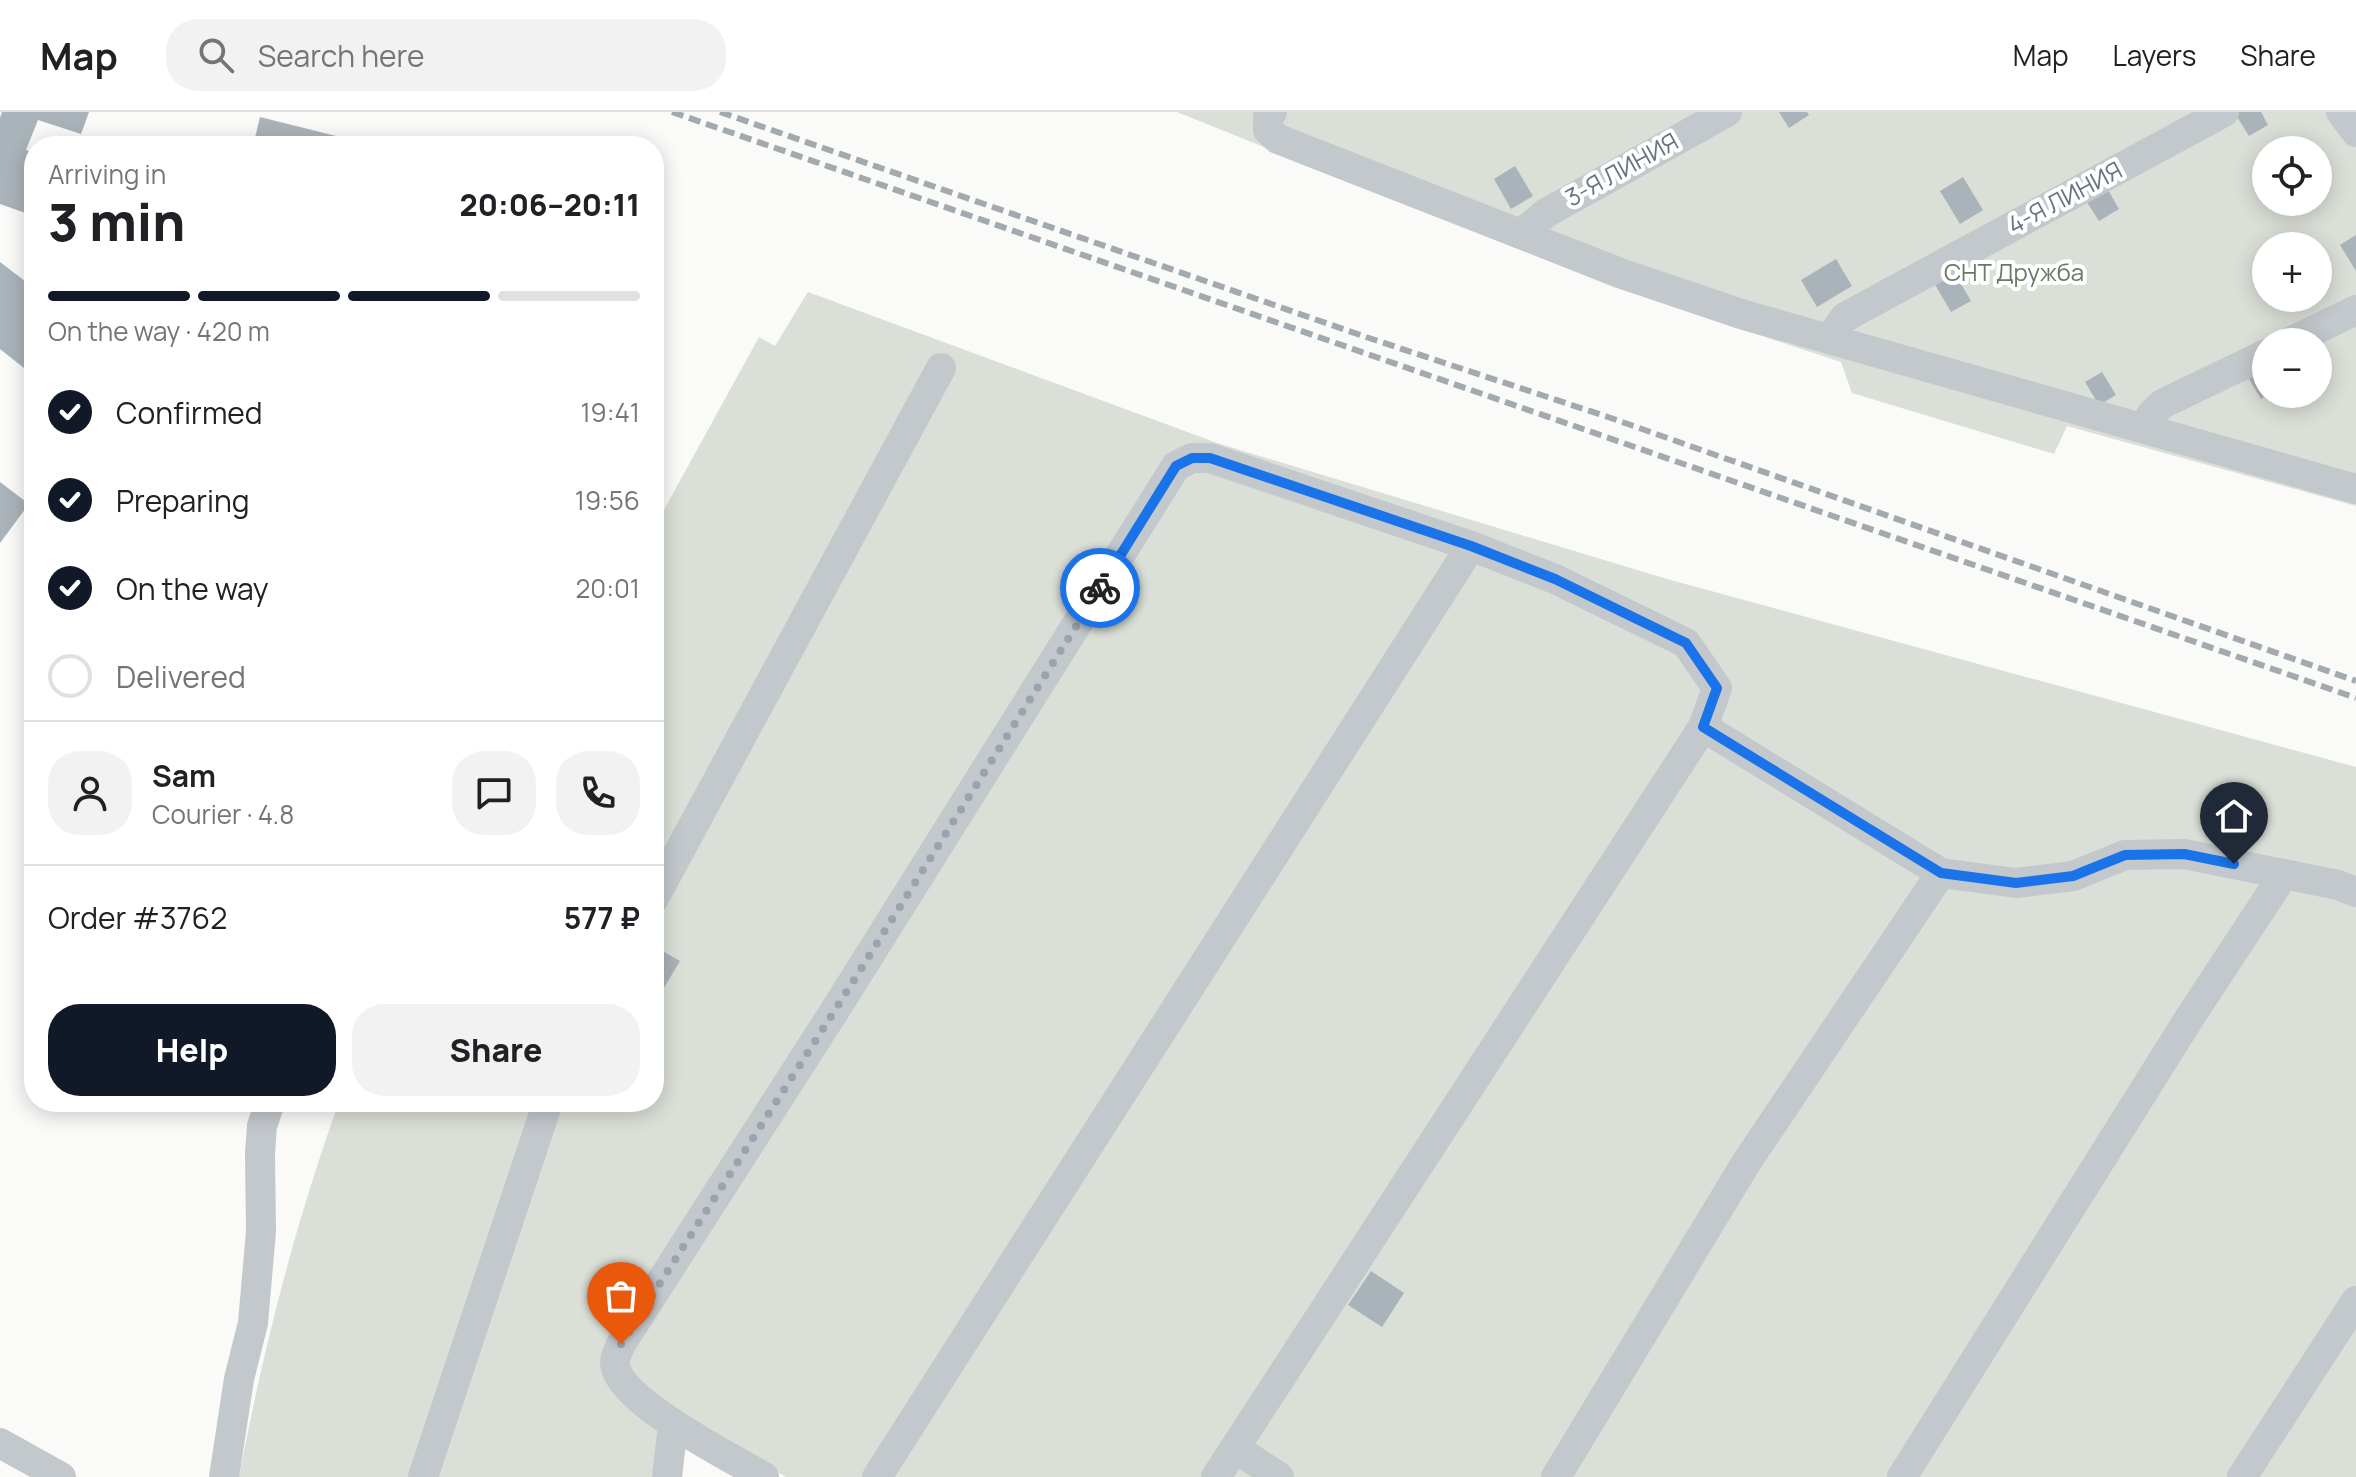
<!DOCTYPE html>
<html lang="en">
<head>
<meta charset="utf-8">
<style>
  :root { --surface:#fff; --page:#f2f2f2; --text:#202124; --muted:#757577; --line:#e0e0e0; --accent:#111827 }
  body { margin:0; font-family:Manrope,sans-serif; background:var(--page); color:var(--text); height:100vh; display:flex; flex-direction:column; font-size:30px; white-space:nowrap }
  * { box-sizing:border-box; margin:0 }
  p { font-size:26px; color:var(--muted) }
  .icon { flex:none; width:44px; height:44px; fill:none; stroke:currentColor; stroke-width:2; stroke-linecap:round; stroke-linejoin:round }
  .map { position:relative; flex:1; overflow:hidden }
  .sheet { position:absolute; left:24px; top:24px; width:640px; height:976px; display:flex; flex-direction:column; background:var(--surface); border-radius:32px; box-shadow:0 4px 20px #0003 }
  .sheet>* { flex:none }
  .buttons { position:absolute; left:2252px; top:24px; display:grid; gap:16px }
  .buttons a { display:grid; place-items:center; width:80px; height:80px; border-radius:50%; background:var(--surface); box-shadow:0 4px 20px #0003; font-size:40px }
  .pin { position:absolute; display:grid; place-items:center; width:68px; height:68px; color:#fff; margin:-82px -34px; border-radius:50% 50% 50% 0; rotate:-45deg; box-shadow:0 0 8px #0007 }
  .pin .icon { rotate:45deg }
  .courier { position:absolute; display:grid; place-items:center; width:80px; height:80px; margin:-40px; border:6px solid #1a73e8; border-radius:50%; background:#fff; color:#222; box-shadow:0 2px 10px #0007 }
  .head em { font-style:normal; font-weight:800 }
  .head div { display:flex; flex-direction:column-reverse }
  .head { display:flex; align-items:center; justify-content:space-between; height:136px; padding:0 24px }
  h1 { font-size:52px; font-weight:800; line-height:60px }
  .bar { display:grid; grid-template-columns:repeat(4,1fr); gap:12px 8px; align-content:center; height:96px; padding:0 24px }
  .bar i { height:10px; border-radius:6px; background:var(--line) }
  .bar .selected { background:var(--accent) }
  .bar p { grid-column:span 4 }
  .line { display:flex; align-items:center; gap:20px; padding:0 24px; border-top:2px solid var(--line) }
  .line div { flex:1 }
  .round { display:grid; place-items:center; flex:none; width:84px; height:84px; border-radius:32px; background:var(--page) }
  ol { padding:0 24px; list-style:none }
  li { display:flex; align-items:center; gap:24px; height:88px }
  li p { margin-inline-start:auto }
  li .icon { padding:8px; border-radius:50%; background:var(--accent); color:#fff; stroke-width:4 }
  li:last-child { color:var(--muted) }
  li i { width:44px; height:44px; border:4px solid var(--line); border-radius:50% }
  .button { display:flex; gap:16px; margin-top:auto; padding:16px 24px }
  .button a { flex:1; height:92px; border-radius:32px; background:var(--accent); color:#fff; font-size:32px; font-weight:800; line-height:92px; text-align:center }
  .button a+a { background:var(--page); color:var(--text) }
  header { display:flex; align-items:center; gap:48px; box-sizing:border-box; height:112px; padding:0 40px; background:var(--surface); border-bottom:2px solid var(--line) }
  header strong { font-size:38px }
  nav { display:flex; gap:44px; margin-inline-start:auto; font-size:28px }
  .search { width:560px; height:72px; background:var(--page); display:flex; align-items:center; gap:20px; box-sizing:border-box; padding:0 28px; border-radius:32px; color:var(--muted); font-size:30px }
  .map>svg:first-child { display:block }
  .green { fill:#dadfd7; fill-rule:evenodd }
  .building { fill:#aab3b9 }
  .lines { fill:none; stroke-linecap:round; stroke-linejoin:round }
  .minor { stroke:#c3c8cc; stroke-width:30 }
  .rail { stroke:#a2aab0; stroke-width:6; stroke-dasharray:12 6; stroke-linecap:butt }
  .done { stroke:#99a4ac; stroke-width:8; stroke-dasharray:0 14.4 }
  .route { stroke:#1a73e8; stroke-width:10 }
  .labels { text-anchor:middle; stroke-width:8; stroke-linejoin:round; paint-order:stroke }
  .street-label { font-size:24px; fill:#657683; stroke:#fff }
  .park-label { font-size:24px; fill:#687a64; stroke:#fff }
</style>
</head>
<body>
<header>
<strong>Map</strong>
<div class="search"><svg class="icon" aria-label="search" viewBox="0 0 24 24"><circle cx="10" cy="10" r="6"/><path d="M15 15l6 6"/></svg>Search here</div>
<nav><a>Map</a><a>Layers</a><a>Share</a></nav>
</header>
<div class="map">
<svg width="2356" height="1365" viewBox="0 0 2356 1365">
  <rect width="100%" height="100%" fill="#fafaf8"/>
  <g class="green">
    <path d="M1177 0H2356V394L2067 314 2054 342 1852 281 1841 250 1613 175ZM2266 38H2318V90H2266ZM2266 134H2318V186H2266ZM2266 230H2318V282H2266Z"/>
    <path d="M808 180 1220 332 1667 467 2356 655V1365H786L669 1296 657 1334 652 1365H239C263 1238 295 1112 339 990H654V416L759 225 775 234Z"/>
  </g>
  <g class="building">
    <path d="M2 0H89L81 22 38 8 26 38 34 41V104L0 92V6Z"/>
    <path d="M1779 0H1807L1809 3 1789 16Z"/>
    <path d="M2234 0H2261L2268 13 2249 24Z"/>
    <path d="M260 5 372 33V34H253Z"/>
    <path d="M1515 54 1533 84 1511 97 1494 67Z"/>
    <path d="M1963 65 1983 98 1960 112 1940 79Z"/>
    <path d="M2104 71 2119 97 2099 109 2083 84Z"/>
    <path d="M2356 123V159L2340 133Z"/>
    <path d="M1836 147 1852 174 1817 195 1801 168Z"/>
    <path d="M0 150 34 176V264L0 237Z"/>
    <path d="M1950 153 1971 189 1951 200 1930 164Z"/>
    <path d="M2266 249V283L2261 287 2246 262Z"/>
    <path d="M2102 260 2116 283 2099 293 2085 270Z"/>
    <path d="M0 370 29 392 0 431Z"/>
    <path d="M659 837 680 849 662 879 654 875V846Z"/>
    <path d="M1371 1159 1404 1181 1382 1215 1348 1193Z"/>
  </g>
  <g class="lines">
    <g class="minor">
      <path d="M1272 0 1268 5V18L1278 27 1623 162 1741 202 2356 377"/>
      <path d="M2341 0 2356 20"/>
      <path d="M1521 122 1546 101 1727 0"/>
      <path d="M1829 227 1845 205 2224 0"/>
      <path d="M2290 230 2356 198"/>
      <path d="M2144 316 2151 303 2162 292 2266 242"/>
      <path d="M1703 615 1941 761 2016 771 2073 764 2125 743 2184 742 2338 773 2356 780"/>
      <path d="M654 786 941 256"/>
      <path d="M0 1331 61 1365"/>
      <path d="M1235 1336 1279 1365"/>
      <path d="M224 1365 239 1267 253 1211 261 1119 260 1041 262 1014 270 990"/>
      <path d="M423 1365 548 990"/>
      <path d="M667 1365 673 1313"/>
      <path d="M764 1365C732 1346 615 1288 615 1250 615 1245 619 1237 621 1232L837 895 1176 354 1192 346H1210L1471 434 1555 467 1686 531 1717 576 1703 615 1216 1365"/>
      <path d="M877 1365 1471 434"/>
      <path d="M1556 1365 1746 1051 1941 761"/>
      <path d="M1902 1365 2190 905 2284 762"/>
      <path d="M2242 1365 2356 1189"/>
    </g>
    <g class="rail">
      <path d="M672 0 2356 586"/>
      <path d="M720 0 1366 225 1608 305 2356 569"/>
    </g>
  </g>
  <g class="lines">
    <path class="done" d="M621 1232 837 895 1100 476"/>
    <path class="route" d="M1100 476 1176 354 1192 346H1210L1471 434 1555 467 1686 531 1717 576 1703 615 1941 761 2016 771 2073 764 2125 743 2184 742 2234 752"/>
  </g>
  <g class="labels">
    <g class="street-label">
      <text transform="translate(1622 58) rotate(-29)" y="8">3-Я ЛИНИЯ</text>
      <text transform="translate(2065 86) rotate(-28)" y="8">4-Я ЛИНИЯ</text>
    </g>
    <g class="park-label">
      <text x="2014" y="169">СНТ Дружба</text>
    </g>
  </g>
</svg>
<div class="buttons">
<a><svg class="icon" aria-label="locate" viewBox="0 0 24 24"><circle cx="12" cy="12" r="6"/><path d="M12 2v4M12 18v4M2 12h4M18 12h4"/></svg></a>
<a>+</a>
<a>−</a>
</div>
<div class="pin" style="left:621px;top:1232px;background:#ea580c"><svg class="icon" aria-label="bag" viewBox="0 0 24 24"><path d="M5 8h14l-1 12H6zM9 8a3 3 0 0 1 6 0"/></svg></div>
<div class="pin" style="left:2234px;top:752px;background:#1f2937"><svg class="icon" aria-label="home" viewBox="0 0 24 24"><path d="M3 11l9-7 9 7M6 9v11h12V9"/></svg></div>
<div class="courier" style="left:1100px;top:476px"><svg class="icon" aria-label="bike" viewBox="0 0 24 24"><circle cx="6" cy="16" r="4"/><circle cx="18" cy="16" r="4"/><path d="M6 16l4-8h5l3 8M10 8l3 8H6M13 5h3"/></svg></div>
<section class="sheet">
<div class="head"><div><h1>3 min</h1><p>Arriving in</p></div><em>20:06–20:11</em></div>
<div class="bar"><i class="selected"></i><i class="selected"></i><i class="selected"></i><i></i><p>On the way · 420 m</p></div>
<ol>
<li><svg class="icon" aria-label="check" viewBox="0 0 24 24"><path d="M5 12l5 5 9-10"/></svg>Confirmed<p>19:41</p></li>
<li><svg class="icon" aria-label="check" viewBox="0 0 24 24"><path d="M5 12l5 5 9-10"/></svg>Preparing<p>19:56</p></li>
<li><svg class="icon" aria-label="check" viewBox="0 0 24 24"><path d="M5 12l5 5 9-10"/></svg>On the way<p>20:01</p></li>
<li><i></i>Delivered</li>
</ol>
<div class="line" style="height:144px"><a class="round"><svg class="icon" aria-label="person" viewBox="0 0 24 24"><circle cx="12" cy="8" r="4"/><path d="M4 21q1-7 8-7t8 7"/></svg></a><div><b>Sam</b><p>Courier · 4.8</p></div><a class="round"><svg class="icon" aria-label="chat" viewBox="0 0 24 24"><path d="M4 5h16v11H9l-5 4z"/></svg></a><a class="round"><svg class="icon" aria-label="phone" viewBox="0 0 24 24"><path d="M5 4h4l2 5-3 2q2 4 5 5l2-3 5 2v4C11 20 4 13 5 4z"/></svg></a></div>
<div class="line" style="height:104px"><div>Order #3762</div><b>577 ₽</b></div>
<div class="button"><a>Help</a><a>Share</a></div>
</section>
</div>
</body>
</html>
